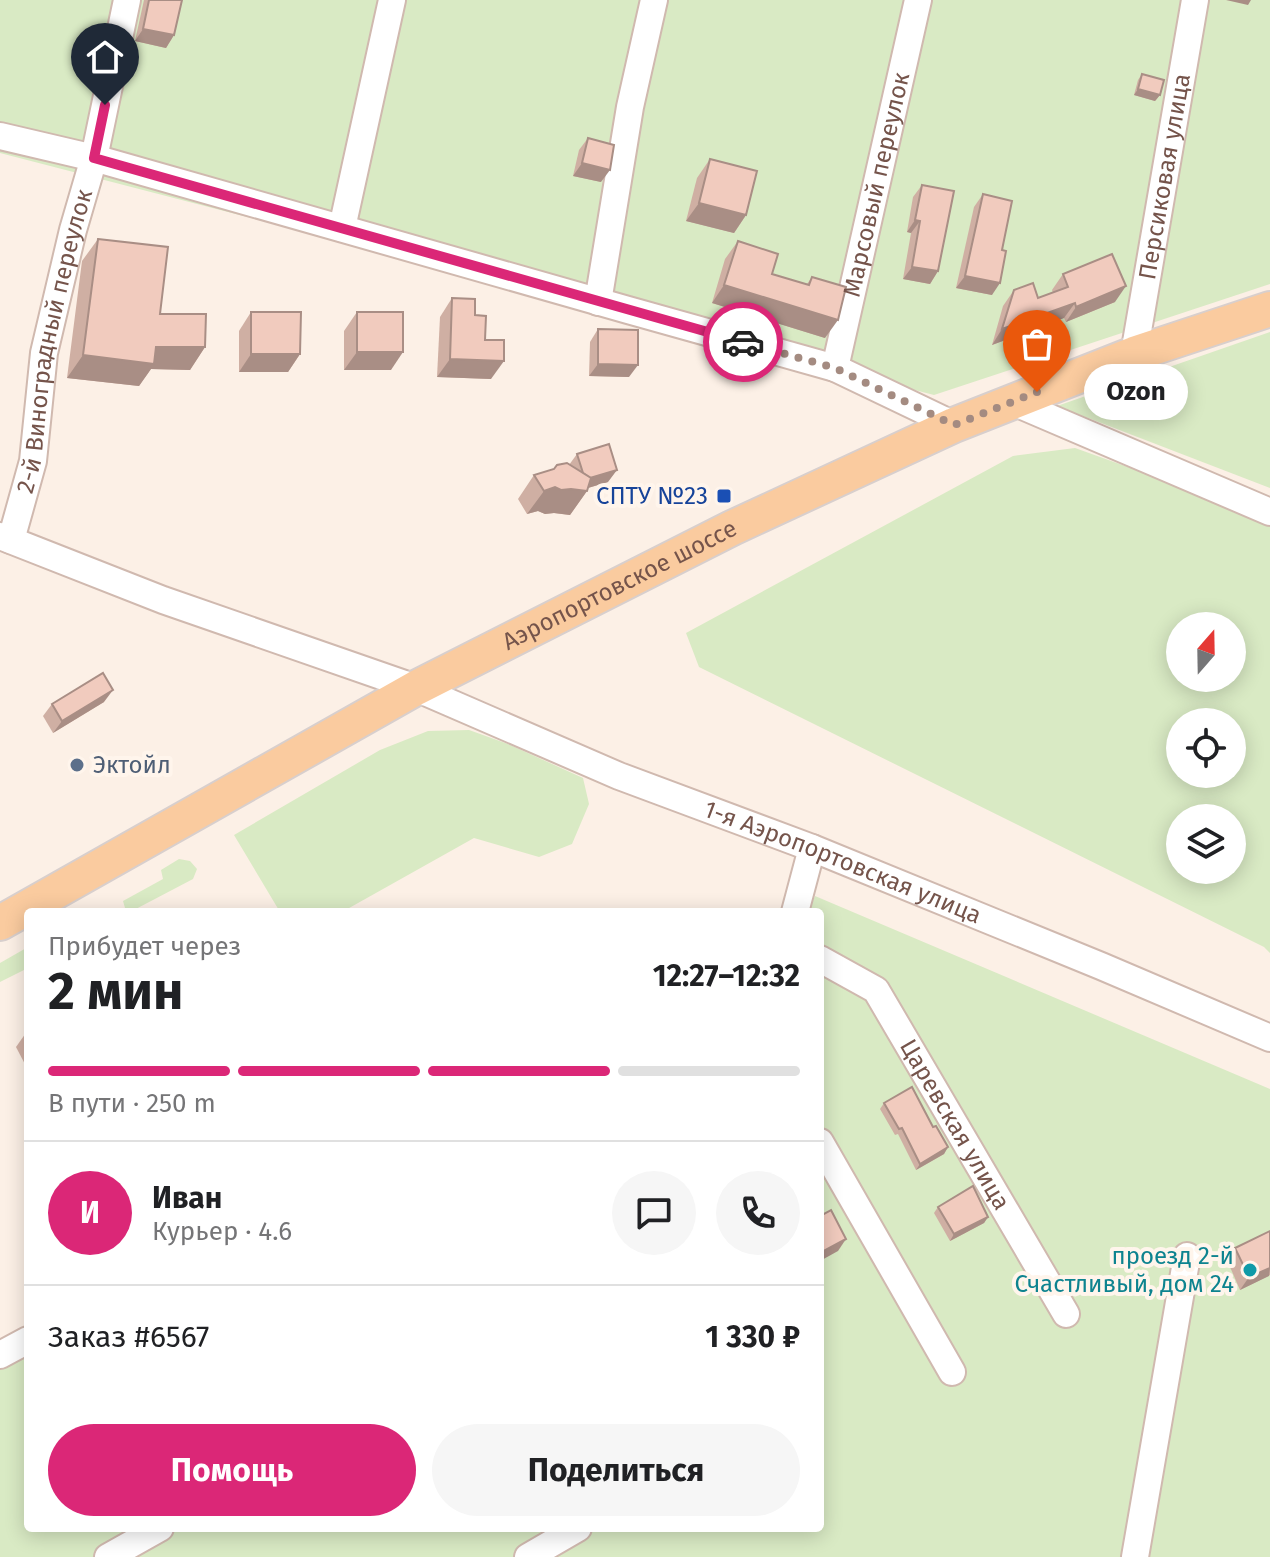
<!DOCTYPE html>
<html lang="ru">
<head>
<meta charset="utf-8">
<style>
  :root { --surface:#fff; --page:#f6f6f6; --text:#202124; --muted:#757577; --line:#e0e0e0; --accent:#db2777 }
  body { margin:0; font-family:"Fira Sans",sans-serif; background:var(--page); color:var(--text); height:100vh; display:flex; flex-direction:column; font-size:30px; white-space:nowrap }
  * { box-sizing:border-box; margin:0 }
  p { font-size:26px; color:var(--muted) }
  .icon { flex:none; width:44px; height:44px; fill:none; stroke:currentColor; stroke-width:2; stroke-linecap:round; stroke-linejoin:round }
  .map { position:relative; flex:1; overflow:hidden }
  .drawer { position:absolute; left:24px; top:908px; width:800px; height:624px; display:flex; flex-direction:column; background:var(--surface); border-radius:8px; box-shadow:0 4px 20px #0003 }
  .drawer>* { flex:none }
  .needle { width:52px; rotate:20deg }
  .fabs { position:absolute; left:1166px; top:612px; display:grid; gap:16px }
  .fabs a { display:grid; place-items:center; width:80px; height:80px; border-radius:50%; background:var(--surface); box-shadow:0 4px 20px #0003; font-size:40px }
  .pin { position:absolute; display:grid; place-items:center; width:68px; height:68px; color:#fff; margin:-82px -34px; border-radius:50% 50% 50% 0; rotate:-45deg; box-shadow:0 0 8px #0007 }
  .pin .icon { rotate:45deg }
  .courier { position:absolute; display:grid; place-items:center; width:80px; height:80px; margin:-40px; border:6px solid #db2777; border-radius:50%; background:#fff; color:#222; box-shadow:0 2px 10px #0007 }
  .bubble { position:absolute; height:56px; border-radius:28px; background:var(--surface); box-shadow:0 4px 20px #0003; font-size:26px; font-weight:700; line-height:56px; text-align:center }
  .headline em { font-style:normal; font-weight:700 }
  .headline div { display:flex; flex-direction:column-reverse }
  .headline { display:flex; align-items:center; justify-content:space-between; height:136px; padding:0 24px }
  h1 { font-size:52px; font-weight:700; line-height:60px }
  .bar { display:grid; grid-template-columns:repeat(4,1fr); gap:12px 8px; align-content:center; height:96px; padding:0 24px }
  .bar i { height:10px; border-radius:6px; background:var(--line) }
  .bar .on { background:var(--accent) }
  .bar p { grid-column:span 4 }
  .line { display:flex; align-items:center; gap:20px; padding:0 24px; border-top:2px solid var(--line) }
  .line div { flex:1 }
  .round { display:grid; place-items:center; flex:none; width:84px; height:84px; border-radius:42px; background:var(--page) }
  .button { display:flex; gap:16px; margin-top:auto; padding:16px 24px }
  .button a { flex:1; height:92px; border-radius:48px; background:var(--accent); color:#fff; font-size:32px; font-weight:700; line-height:92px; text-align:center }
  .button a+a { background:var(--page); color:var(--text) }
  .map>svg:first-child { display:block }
  .green { fill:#d9eac4; fill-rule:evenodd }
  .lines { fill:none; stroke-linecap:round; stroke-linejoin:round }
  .minor-casing { stroke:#d0b9af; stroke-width:30 }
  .major-casing { stroke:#d8cfcd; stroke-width:38 }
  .minor { stroke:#fff; stroke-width:26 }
  .major { stroke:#facb9f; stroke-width:34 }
  .wall { fill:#cfafa3 }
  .shaded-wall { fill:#a98e85 }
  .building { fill:#f1cbbe; stroke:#a98e85; stroke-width:2 }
  .done { stroke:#a48b81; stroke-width:8; stroke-dasharray:0 14.4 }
  .route { stroke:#db2777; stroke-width:10 }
  .transit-dot { fill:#1a4fb4; stroke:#fff5ec; stroke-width:3 }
  .service-dot { fill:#5c6f8a; stroke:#fff5ec; stroke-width:3 }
  .culture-dot { fill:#0f9aa8; stroke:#fff5ec; stroke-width:3 }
  .labels { text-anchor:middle; stroke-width:8; stroke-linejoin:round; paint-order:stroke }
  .street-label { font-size:24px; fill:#75544b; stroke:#fff5ec }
  .transit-label { font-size:24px; fill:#164399; stroke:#fff5ec; text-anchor:end }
  .service-label { font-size:24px; fill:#4e5e75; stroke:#fff5ec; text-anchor:start }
  .culture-label { font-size:24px; fill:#0d838f; stroke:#fff5ec; text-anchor:end }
</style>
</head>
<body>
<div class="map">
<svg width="1270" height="1557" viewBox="0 0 1270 1557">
  <rect width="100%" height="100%" fill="#fcf0e6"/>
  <g class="green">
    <path d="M0 0H1270V284L934 395 0 153Z"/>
    <path d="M1270 332V488L1057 406Z"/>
    <path d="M1075 448 1270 518V953L1264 947 699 667 686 633 1013 456ZM1180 626H1232V678H1180ZM1180 722H1232V774H1180ZM1180 818H1232V870H1180Z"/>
    <path d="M469 730 508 744 583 778 589 804 572 844 539 857 474 838 342 912H280L234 835 380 750 428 731Z"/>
    <path d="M179 859 190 861 197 869 193 879 132 911 125 908 123 901 163 879 161 870Z"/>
    <path d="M815 896 1270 1089V1557H0V1368L28 1353V1528H820V912H808Z"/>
    <path d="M28 947V968L0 982V963Z"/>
  </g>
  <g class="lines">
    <g class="minor-casing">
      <g id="minor">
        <path d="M0 136 94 158 628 310 835 368 954 425"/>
        <path d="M342 228 392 0"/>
        <path d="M598 302 630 107 654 0"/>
        <path id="s1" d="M1134 354 1195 0"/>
        <path id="s2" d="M835 368 918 0"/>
        <path d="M1013 402 1270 512"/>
        <path id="s3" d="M0 536 163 600 416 688 619 776 812 848 1101 966 1270 1038"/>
        <path id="s4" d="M11 540 33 461 44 353 73 230 94 158 127 0"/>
        <path d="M795 912 812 848"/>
        <path id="s5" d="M820 959 876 990 1066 1314"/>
        <path d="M820 1142 952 1372"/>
        <path d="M0 1355 28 1340"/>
        <path d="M108 1557 160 1528"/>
        <path d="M528 1557 578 1528"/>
        <path d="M1135 1557 1187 1256"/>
      </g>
    </g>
    <g class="major-casing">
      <g id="major">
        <path id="s6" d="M0 923 416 688 732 528 954 425 1134 354 1270 309"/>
      </g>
    </g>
    <use href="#minor" class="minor"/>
    <use href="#major" class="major"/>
  </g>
  <g class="wall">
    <path d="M144 0H182L174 35 166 48 135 41Z"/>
    <path d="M1142 74 1160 95 1155 101 1134 95 1138 80Z"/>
    <path d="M588 138 601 182 573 176 579 150Z"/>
    <path d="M710 159 746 215 734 233 686 221 697 178Z"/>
    <path d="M922 185 938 271 930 284 903 279 911 233 907 232 913 197Z"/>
    <path d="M983 194 992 295 956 288 974 207Z"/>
    <path d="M98 239 160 314 205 347 190 370 151 369 139 386 67 378 82 261Z"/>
    <path d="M738 241 772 274 807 284 812 277 825 338 712 303 725 259Z"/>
    <path d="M1063 274 1115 302 1066 322 1064 318 992 345 1003 306 1014 290 1038 298 1053 293 1052 290Z"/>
    <path d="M452 298 475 315 485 340 491 379 437 377 440 317Z"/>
    <path d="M251 312 300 354 288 372H239V331Z"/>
    <path d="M357 312 391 370H344V331Z"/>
    <path d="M598 329 629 377 589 376 590 342Z"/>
    <path d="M577 454 608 482 588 488 587 491 570 515 554 513 545 514 538 511 527 514 518 499 534 475 569 465Z"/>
    <path d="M104 702 53 733 43 716 52 704Z"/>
    <path d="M28 1030V1070L16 1047Z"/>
    <path d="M884 1103 933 1127 948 1147 944 1154 916 1170 898 1134 895 1135 880 1109Z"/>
    <path d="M938 1207 988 1217 984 1223 950 1241 934 1213Z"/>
    <path d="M1270 1231V1275L1240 1290 1227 1260 1235 1248Z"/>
  </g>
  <g class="shaded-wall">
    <path d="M1226 0H1251L1248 5Z"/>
    <path d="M143 29 174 35 166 48 135 41Z"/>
    <path d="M1138 89 1160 95 1155 101 1134 95Z"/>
    <path d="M582 163 610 170 601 182 573 176Z"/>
    <path d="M699 203 746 215 734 233 686 221Z"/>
    <path d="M915 220 920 221 911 233 907 232Z"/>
    <path d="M912 267 938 271 930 284 903 279Z"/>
    <path d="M965 276 1000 283 992 295 956 288Z"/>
    <path d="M724 285 838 320 825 338 712 303Z"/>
    <path d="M1126 286 1115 302 1066 322 1076 307Z"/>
    <path d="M1075 303 1064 318 992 345 1002 329Z"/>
    <path d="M156 347H205L190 370 151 369 139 386 67 378 83 355Z"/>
    <path d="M357 352H403L391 370H344Z"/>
    <path d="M251 354H300L288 372H239Z"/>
    <path d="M450 359 504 361 491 379 437 377Z"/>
    <path d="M598 364 638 365 629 377 589 376Z"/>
    <path d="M617 470 608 482 581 490 587 491 570 515 554 513 545 514 538 511 527 514 544 491 555 487 571 489 585 479Z"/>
    <path d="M113 690 104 702 53 733 62 721Z"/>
    <path d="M948 1147 944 1154 916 1170 920 1164Z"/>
    <path d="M988 1217 984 1223 950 1241 954 1234Z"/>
    <path d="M846 1239 838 1251 820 1261V1253Z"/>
    <path d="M1270 1268 1269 1276 1240 1290 1249 1277Z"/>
  </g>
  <g class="building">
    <path d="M149 0H182L174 35 143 29Z"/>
    <path d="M1142 74 1164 80 1160 95 1138 89Z"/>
    <path d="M588 138 614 145 610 170 582 163Z"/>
    <path d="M710 159 757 171 746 215 699 203Z"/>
    <path d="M922 185 954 191 938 271 912 267 920 221 915 220Z"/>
    <path d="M983 194 1012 201 1002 250 1006 251 1000 283 965 276Z"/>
    <path d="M98 239 168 247 160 314H206L205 347H156L154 364 83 355Z"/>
    <path d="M738 241 778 254 772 274 809 285 812 277 846 287 838 320 724 285Z"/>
    <path d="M1112 254 1126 286 1076 307 1075 303 1002 329 1014 290 1033 283 1038 298 1068 287 1063 274Z"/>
    <path d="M452 298 475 299V315L486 316 485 340H504V361L450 359Z"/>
    <path d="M251 312H301L300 354H251Z"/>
    <rect x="357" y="312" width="46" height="40"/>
    <path d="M598 329 638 330V365L598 364Z"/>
    <path d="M609 444 617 470 590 478 583 473 577 454Z"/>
    <path d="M567 463 591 478 587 491 571 489 561 490 555 487 544 491 534 475 554 469 557 465Z"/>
    <path d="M103 673 113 690 62 721 52 704Z"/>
    <path d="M912 1087 933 1127 936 1126 948 1147 920 1164 902 1128 899 1129 884 1103Z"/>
    <path d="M973 1186 988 1217 954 1234 938 1207Z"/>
    <path d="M831 1210 846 1239 820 1253V1216Z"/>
    <path d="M1270 1231V1268L1249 1277 1235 1248Z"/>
  </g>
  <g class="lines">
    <path class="done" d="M743 342 835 368 954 425 1037 392"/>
    <path class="route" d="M105 105 94 158 743 342"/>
  </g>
  <rect class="transit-dot" x="716" y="488" width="16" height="16" rx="4"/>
  <circle class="service-dot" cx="77" cy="765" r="8"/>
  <circle class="culture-dot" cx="1250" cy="1270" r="8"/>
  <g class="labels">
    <g class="street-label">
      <text dy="8" stroke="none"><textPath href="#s1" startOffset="180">Персиковая улица</textPath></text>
      <text dy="8" stroke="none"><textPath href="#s2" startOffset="188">Марсовый переулок</textPath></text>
      <text dy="8" stroke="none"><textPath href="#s4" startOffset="204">2-й Виноградный переулок</textPath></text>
      <text dy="8" stroke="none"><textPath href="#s6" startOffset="706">Аэропортовское шоссе</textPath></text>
      <text dy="8" stroke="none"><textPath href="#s3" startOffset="904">1-я Аэропортовская улица</textPath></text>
      <text dy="8" stroke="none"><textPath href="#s5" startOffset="220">Царевская улица</textPath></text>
    </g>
    <g class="transit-label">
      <text x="708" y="504">СПТУ №23</text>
    </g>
    <g class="service-label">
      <text x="93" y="773">Эктойл</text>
    </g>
    <g class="culture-label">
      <text x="1234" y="1264">проезд 2-й<tspan x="1234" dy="28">Счастливый, дом 24</tspan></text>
    </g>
  </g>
</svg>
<div class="fabs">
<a><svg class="needle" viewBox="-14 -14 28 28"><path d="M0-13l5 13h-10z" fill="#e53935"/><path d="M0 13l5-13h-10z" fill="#757577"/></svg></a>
<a><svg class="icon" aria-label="locate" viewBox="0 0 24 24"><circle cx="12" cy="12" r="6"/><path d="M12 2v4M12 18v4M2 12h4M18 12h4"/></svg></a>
<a><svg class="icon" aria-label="layers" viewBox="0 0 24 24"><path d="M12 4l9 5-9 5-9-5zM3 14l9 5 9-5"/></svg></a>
</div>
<div class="pin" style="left:1037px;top:392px;background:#ea580c"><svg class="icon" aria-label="bag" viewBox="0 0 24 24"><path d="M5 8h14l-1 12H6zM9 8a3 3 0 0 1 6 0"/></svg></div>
<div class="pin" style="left:105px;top:105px;background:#1f2937"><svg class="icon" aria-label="home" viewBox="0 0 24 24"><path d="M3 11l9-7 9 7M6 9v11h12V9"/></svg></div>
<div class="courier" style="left:743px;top:342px"><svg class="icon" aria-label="car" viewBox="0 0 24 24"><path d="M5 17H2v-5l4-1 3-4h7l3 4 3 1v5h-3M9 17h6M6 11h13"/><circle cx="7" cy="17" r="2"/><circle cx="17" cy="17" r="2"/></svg></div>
<div class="bubble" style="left:1084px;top:364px;width:104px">Ozon</div>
<section class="drawer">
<div class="headline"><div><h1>2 мин</h1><p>Прибудет через</p></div><em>12:27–12:32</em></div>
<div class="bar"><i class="on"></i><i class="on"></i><i class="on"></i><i></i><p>В пути · 250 m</p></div>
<div class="line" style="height:144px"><b class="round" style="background:var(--accent);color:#fff">И</b><div><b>Иван</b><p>Курьер · 4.6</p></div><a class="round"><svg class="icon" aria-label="chat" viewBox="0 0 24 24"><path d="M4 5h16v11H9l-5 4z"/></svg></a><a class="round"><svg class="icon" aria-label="phone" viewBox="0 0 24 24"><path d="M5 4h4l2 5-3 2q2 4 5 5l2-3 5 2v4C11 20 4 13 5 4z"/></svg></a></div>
<div class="line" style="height:104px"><div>Заказ #6567</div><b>1 330 ₽</b></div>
<div class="button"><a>Помощь</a><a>Поделиться</a></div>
</section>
</div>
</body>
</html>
